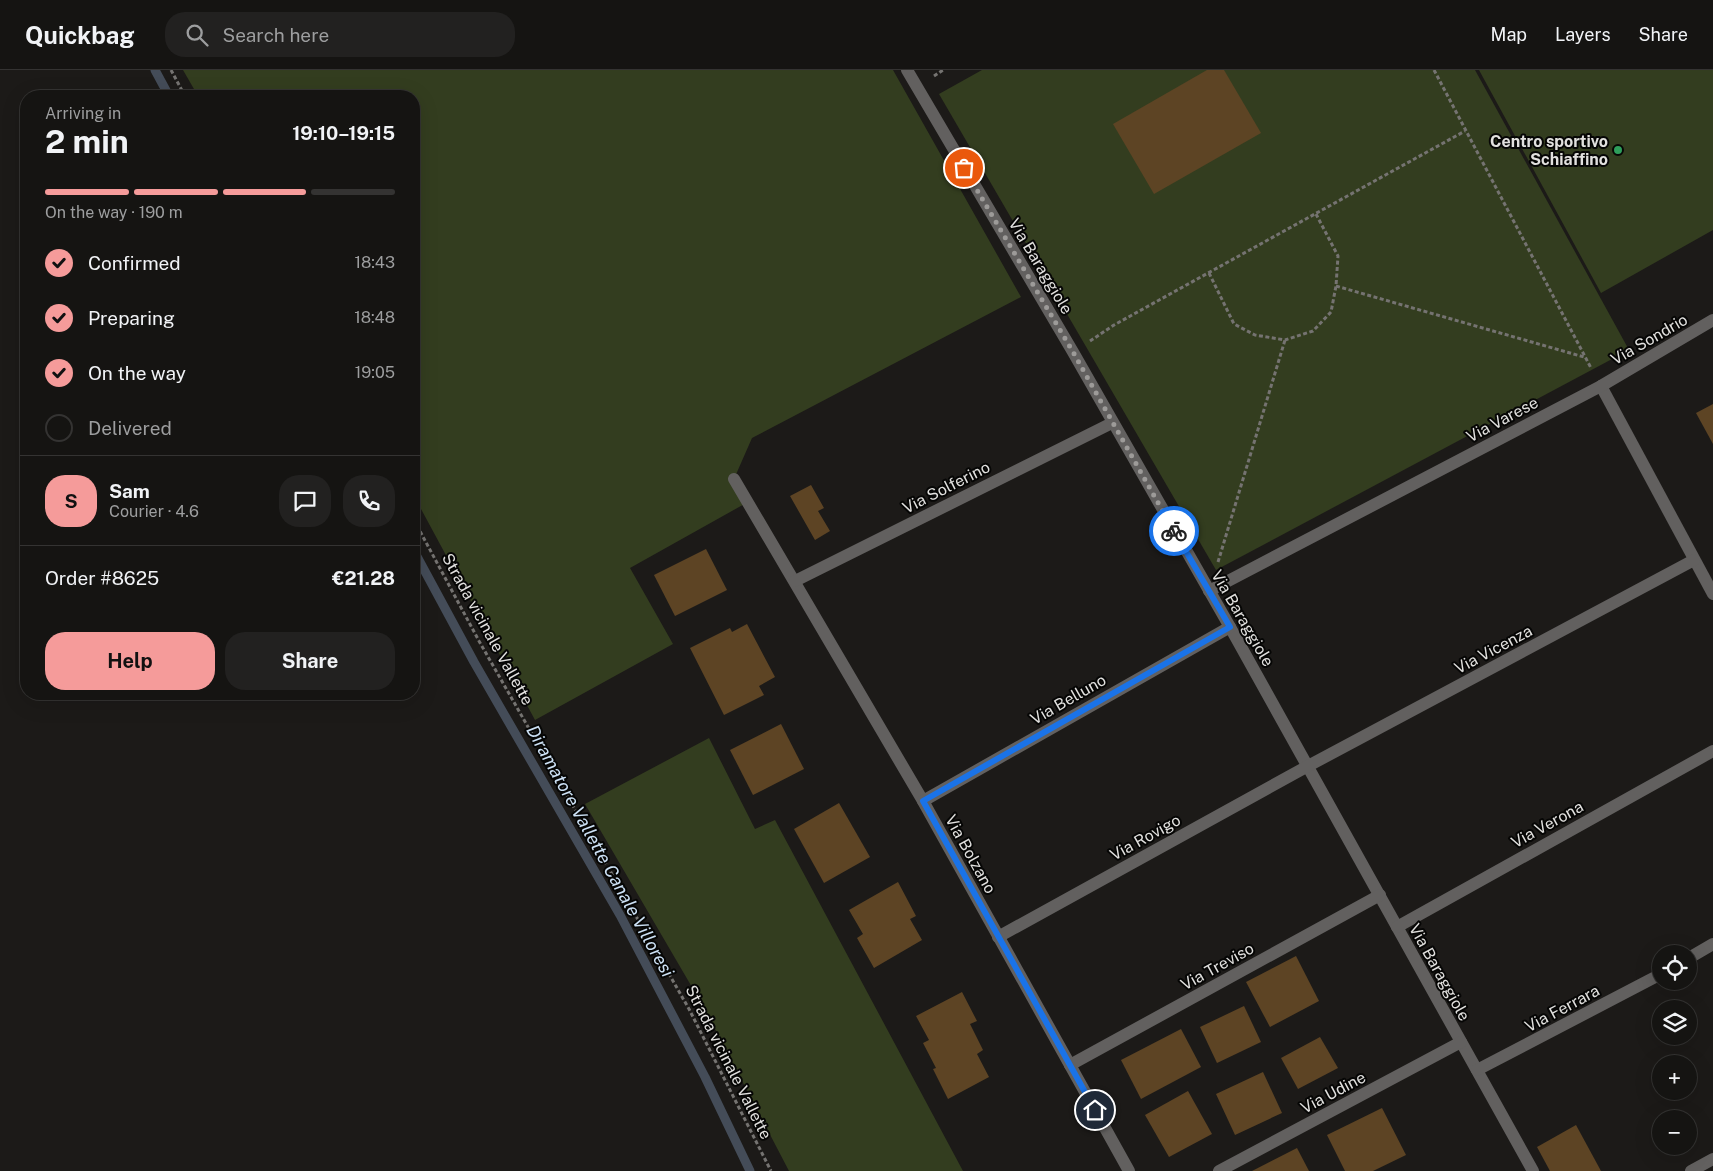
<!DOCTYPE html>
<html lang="en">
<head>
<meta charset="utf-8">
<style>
  :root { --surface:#151412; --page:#222120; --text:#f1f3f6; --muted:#9d9e9f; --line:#343332; --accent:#f59b9a }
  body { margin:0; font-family:"Public Sans",sans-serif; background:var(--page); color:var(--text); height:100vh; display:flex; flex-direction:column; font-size:19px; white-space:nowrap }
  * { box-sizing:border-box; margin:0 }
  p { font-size:16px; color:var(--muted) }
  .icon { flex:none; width:28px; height:28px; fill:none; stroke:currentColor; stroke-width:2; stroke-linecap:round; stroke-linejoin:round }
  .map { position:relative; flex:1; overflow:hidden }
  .sheet { position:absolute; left:20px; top:20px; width:400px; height:610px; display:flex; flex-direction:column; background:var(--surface); border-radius:20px; box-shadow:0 5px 20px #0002,0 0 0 1px var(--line) }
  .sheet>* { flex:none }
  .buttons { position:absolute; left:1652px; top:875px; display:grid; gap:10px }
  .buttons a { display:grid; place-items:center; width:45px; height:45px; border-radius:50%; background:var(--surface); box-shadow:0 5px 20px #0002,0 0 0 1px var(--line); font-size:25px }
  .pin { position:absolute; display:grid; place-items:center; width:42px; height:42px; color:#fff; margin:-21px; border:2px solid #fff; border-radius:50%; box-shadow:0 1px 5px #0007 }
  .courier { position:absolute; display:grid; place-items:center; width:50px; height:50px; margin:-25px; border:4px solid #1a73e8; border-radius:50%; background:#fff; color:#222; box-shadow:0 1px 6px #0007 }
  .head em { font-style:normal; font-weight:700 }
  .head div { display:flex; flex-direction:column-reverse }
  .head { display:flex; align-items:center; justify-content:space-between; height:85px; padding:0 25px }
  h1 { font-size:32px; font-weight:700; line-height:38px }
  .bar { display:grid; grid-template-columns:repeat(4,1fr); gap:8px 5px; align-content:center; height:60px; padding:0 25px }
  .bar i { height:6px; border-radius:4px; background:var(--line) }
  .bar .on { background:var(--accent) }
  .bar p { grid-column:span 4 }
  .line { display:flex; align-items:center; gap:12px; padding:0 25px; border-top:1px solid var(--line) }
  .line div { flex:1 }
  .round { display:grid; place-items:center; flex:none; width:52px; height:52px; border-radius:20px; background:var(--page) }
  ol { padding:0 25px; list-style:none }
  li { display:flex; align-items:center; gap:15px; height:55px }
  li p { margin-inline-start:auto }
  li .icon { padding:5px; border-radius:50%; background:var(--accent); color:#111; stroke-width:4 }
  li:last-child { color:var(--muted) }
  li i { width:28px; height:28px; border:2px solid var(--line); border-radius:50% }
  .primary-button { display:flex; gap:10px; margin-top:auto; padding:10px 25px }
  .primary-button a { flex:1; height:58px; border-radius:20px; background:var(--accent); color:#111; font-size:20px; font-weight:700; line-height:58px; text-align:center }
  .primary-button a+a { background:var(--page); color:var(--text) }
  header { display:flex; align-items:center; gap:30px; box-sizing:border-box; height:70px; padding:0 25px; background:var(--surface); border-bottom:1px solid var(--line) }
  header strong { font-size:24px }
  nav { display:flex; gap:28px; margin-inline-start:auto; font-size:18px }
  .search { width:350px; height:45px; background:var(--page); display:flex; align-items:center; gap:12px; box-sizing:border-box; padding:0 18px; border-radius:20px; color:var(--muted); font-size:19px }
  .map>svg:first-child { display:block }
  .green { fill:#333d1f }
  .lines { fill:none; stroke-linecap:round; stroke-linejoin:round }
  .stream { stroke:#444c58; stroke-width:9 }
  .building { fill:#5d4424 }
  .path { stroke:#757371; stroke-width:3; stroke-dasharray:4 2.5; stroke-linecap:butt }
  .street { stroke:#62605f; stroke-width:12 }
  .done { stroke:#9d9b99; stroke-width:5; stroke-dasharray:0 9 }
  .route { stroke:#1a73e8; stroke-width:6 }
  .leisure-dot { fill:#2e9e5b; stroke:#060605; stroke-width:2 }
  .labels { text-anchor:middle; stroke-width:4; stroke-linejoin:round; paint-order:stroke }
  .poi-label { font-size:16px; font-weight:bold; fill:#e2e1df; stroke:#060605; text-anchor:end }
  .street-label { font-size:16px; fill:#e2e1df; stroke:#060605 }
  .water-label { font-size:18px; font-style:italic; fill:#cde1f5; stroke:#060605 }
</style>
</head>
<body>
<header>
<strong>Quickbag</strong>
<div class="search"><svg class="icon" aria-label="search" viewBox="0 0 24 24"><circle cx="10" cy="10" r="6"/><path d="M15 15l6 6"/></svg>Search here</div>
<nav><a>Map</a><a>Layers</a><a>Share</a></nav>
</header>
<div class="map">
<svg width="1713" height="1101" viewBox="0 0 1713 1101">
  <rect width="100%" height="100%" fill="#1c1a18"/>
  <g class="green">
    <path d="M183 0H893L1021 227 752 368 734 409 748 432 630 498 673 574 535 650 414 426V26H198Z"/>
    <path d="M982 0H1475L1629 280 1216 500 939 24Z"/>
    <path d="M1479 0H1713V160L1601 223Z"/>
    <path d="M709 668 755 759 775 750 963 1101H789L703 936 585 734Z"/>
  </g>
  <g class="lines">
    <g class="stream">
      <path d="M155 0 169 26"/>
      <path d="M414 481 474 592 620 845 705 1007 750 1101"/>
    </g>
  </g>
  <g class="building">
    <path d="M1207 0H1224L1261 63 1154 124 1113 54Z"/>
    <path d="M1713 334V374L1696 343Z"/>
    <path d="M811 415 824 438 818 441 830 461 815 470 790 426Z"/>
    <path d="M706 479 727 520 675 546 654 505Z"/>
    <path d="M747 554 775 607 759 616 764 625 724 645 690 578 730 558 732 562Z"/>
    <path d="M781 654 804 699 753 725 730 680Z"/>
    <path d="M839 733 870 787 824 813 794 759Z"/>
    <path d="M898 812 916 846 910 849 922 870 874 898 857 868 863 864 849 840Z"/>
    <path d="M1296 886 1319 931 1270 957 1246 912Z"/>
    <path d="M962 922 977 951 970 954 983 980 977 984 989 1007 948 1029 933 999 936 998 923 973 929 970 916 946Z"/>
    <path d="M1244 936 1261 972 1217 993 1200 957Z"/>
    <path d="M1181 959 1201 997 1141 1029 1121 990Z"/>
    <path d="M1320 967 1338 998 1298 1019 1281 988Z"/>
    <path d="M1263 1002 1282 1043 1235 1065 1216 1024Z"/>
    <path d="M1188 1021 1212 1064 1169 1087 1145 1045Z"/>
    <path d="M1382 1038 1406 1085 1373 1101H1345L1327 1065Z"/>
    <path d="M1576 1055 1601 1101H1550L1537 1077Z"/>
    <path d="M1297 1078 1309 1101H1252Z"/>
  </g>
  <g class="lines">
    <g class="path">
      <path d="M171 0 185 26"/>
      <path d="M1434 0 1591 298"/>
      <path d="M934 6 943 0"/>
      <path d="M1209 203 1234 254 1255 265 1285 270 1313 261 1331 242 1336 216 1338 186 1316 144"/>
      <path d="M1336 216 1584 287"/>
      <path d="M1090 271 1114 255 1465 61"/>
      <path d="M414 450 479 571 689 939 771 1101"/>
      <path d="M1218 492 1285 270"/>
    </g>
    <g class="street">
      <path d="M907 0 1073 282 1230 557 1533 1101"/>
      <path d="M1601 316 1713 524"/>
      <path d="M734 409 923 731 1129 1101"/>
      <path d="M795 511 1112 353"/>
      <path d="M1209 521 1601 316 1713 250"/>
      <path d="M923 731 1230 557"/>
      <path d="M1397 857 1713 681"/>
      <path d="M998 867 1308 696 1694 490"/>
      <path d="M1689 888 1713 874"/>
      <path d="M1070 995 1380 825"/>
      <path d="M1477 1000 1661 904"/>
      <path d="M1219 1101 1461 972"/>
      <path d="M1691 1101 1713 1089"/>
    </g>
  </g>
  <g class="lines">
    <path class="done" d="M964 98 1073 282 1174 461"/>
    <path class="route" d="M1095 1040 923 731 1230 557 1174 461"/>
  </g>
  <circle class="leisure-dot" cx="1618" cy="80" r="5"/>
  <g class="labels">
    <g class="poi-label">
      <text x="1608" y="77">Centro sportivo<tspan x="1608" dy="18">Schiaffino</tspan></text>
    </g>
    <g class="street-label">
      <text transform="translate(1041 196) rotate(59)" y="6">Via Baraggiole</text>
      <text transform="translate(1649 269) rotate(-30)" y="6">Via Sondrio</text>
      <text transform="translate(1502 349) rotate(-28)" y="6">Via Varese</text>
      <text transform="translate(946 417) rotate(-27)" y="6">Via Solferino</text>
      <text transform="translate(1243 548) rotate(60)" y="6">Via Baraggiole</text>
      <text transform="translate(488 559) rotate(61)" y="6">Strada vicinale Vallette</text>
      <text transform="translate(1493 579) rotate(-28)" y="6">Via Vicenza</text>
      <text transform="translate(1068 629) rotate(-30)" y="6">Via Belluno</text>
      <text transform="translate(1547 754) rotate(-29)" y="6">Via Verona</text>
      <text transform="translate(1145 767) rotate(-29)" y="6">Via Rovigo</text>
      <text transform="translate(971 784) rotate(61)" y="6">Via Bolzano</text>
      <text transform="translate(1217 896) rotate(-29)" y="6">Via Treviso</text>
      <text transform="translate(1440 902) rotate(61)" y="6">Via Baraggiole</text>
      <text transform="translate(1562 938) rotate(-28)" y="6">Via Ferrara</text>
      <text transform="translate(729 992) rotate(63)" y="6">Strada vicinale Vallette</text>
      <text transform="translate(1333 1022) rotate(-28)" y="6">Via Udine</text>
    </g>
    <g class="water-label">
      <text transform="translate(600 781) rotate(61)" y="6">Diramatore Vallette Canale Villoresi</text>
    </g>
  </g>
</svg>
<div class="buttons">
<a><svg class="icon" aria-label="locate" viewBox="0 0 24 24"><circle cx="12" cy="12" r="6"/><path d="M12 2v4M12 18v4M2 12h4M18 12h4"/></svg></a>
<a><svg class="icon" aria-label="layers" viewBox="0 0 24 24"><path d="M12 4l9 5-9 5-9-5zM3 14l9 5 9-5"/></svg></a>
<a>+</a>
<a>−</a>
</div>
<div class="pin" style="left:964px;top:98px;background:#ea580c"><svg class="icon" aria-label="bag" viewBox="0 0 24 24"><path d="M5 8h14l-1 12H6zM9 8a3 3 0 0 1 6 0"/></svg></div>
<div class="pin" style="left:1095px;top:1040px;background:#1f2937"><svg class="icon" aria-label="home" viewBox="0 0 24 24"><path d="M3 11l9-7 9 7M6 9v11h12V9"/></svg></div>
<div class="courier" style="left:1174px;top:461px"><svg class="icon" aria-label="bike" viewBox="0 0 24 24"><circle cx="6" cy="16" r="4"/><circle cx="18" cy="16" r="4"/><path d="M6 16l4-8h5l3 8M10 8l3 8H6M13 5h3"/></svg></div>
<section class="sheet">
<div class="head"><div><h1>2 min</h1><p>Arriving in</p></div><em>19:10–19:15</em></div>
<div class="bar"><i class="on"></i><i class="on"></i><i class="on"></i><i></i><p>On the way · 190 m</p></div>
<ol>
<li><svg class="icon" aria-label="check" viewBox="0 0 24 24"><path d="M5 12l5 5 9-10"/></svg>Confirmed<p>18:43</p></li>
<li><svg class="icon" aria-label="check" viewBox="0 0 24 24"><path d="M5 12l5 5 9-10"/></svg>Preparing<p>18:48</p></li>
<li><svg class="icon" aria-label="check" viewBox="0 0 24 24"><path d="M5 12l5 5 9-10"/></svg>On the way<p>19:05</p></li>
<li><i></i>Delivered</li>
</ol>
<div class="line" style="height:90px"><b class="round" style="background:var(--accent);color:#111">S</b><div><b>Sam</b><p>Courier · 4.6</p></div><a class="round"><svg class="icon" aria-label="chat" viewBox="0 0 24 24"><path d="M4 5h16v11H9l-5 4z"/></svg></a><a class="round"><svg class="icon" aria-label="phone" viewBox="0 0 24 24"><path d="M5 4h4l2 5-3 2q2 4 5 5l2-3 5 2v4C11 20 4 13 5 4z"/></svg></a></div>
<div class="line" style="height:65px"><div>Order #8625</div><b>€21.28</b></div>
<div class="primary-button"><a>Help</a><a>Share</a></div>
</section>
</div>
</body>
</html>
